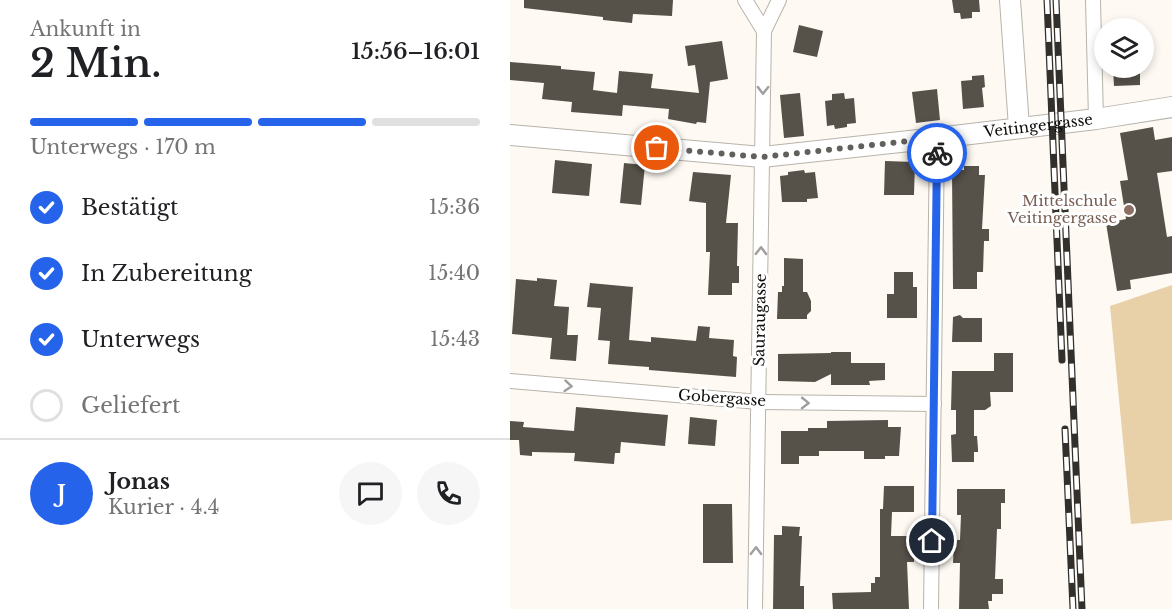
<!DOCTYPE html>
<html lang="de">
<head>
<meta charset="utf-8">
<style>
  :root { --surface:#fff; --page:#f6f6f6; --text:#202124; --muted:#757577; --line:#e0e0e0; --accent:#2563eb }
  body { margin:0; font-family:"Libre Baskerville",serif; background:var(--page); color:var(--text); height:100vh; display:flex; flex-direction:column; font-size:22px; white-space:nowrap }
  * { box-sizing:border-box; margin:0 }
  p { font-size:20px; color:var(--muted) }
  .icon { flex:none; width:33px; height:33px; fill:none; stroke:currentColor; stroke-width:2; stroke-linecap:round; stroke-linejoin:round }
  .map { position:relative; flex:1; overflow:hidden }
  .details { display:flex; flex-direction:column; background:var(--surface); width:510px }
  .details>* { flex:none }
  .tools { position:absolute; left:584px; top:18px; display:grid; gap:12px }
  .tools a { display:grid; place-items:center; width:60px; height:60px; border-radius:50%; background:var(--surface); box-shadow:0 3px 9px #0003; font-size:30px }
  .pin { position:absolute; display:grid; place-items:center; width:51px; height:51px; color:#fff; margin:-26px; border:3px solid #fff; border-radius:50%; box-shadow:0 2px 6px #0007 }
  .courier { position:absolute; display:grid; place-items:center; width:60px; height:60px; margin:-30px; border:4px solid #2563eb; border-radius:50%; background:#fff; color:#222; box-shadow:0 2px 8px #0007 }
  .head em { font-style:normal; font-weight:600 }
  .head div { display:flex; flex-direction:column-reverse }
  .head { display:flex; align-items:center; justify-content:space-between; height:102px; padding:0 30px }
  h1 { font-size:39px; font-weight:600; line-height:45px }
  .bar { display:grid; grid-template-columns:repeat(4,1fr); gap:9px 6px; align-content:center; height:72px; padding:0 30px }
  .bar i { height:8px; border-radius:4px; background:var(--line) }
  .bar .selected { background:var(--accent) }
  .bar p { grid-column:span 4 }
  .line { display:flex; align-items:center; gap:15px; padding:0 30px; border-top:2px solid var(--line) }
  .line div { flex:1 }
  .round { display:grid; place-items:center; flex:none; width:63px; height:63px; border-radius:32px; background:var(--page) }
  ol { padding:0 30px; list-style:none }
  li { display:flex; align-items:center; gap:18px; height:66px }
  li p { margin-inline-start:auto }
  li .icon { padding:6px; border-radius:50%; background:var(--accent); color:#fff; stroke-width:4 }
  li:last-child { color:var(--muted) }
  li i { width:33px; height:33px; border:3px solid var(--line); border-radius:50% }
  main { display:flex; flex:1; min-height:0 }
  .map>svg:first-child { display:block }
  .green { fill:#e8d1a8 }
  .building { fill:#56524a }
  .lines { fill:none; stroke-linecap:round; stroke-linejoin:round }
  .street-casing { stroke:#b8b3aa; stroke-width:16 }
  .secondary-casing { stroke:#b8b3aa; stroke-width:22 }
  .street { stroke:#fff; stroke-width:14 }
  .secondary { stroke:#fff; stroke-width:20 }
  .rail-casing { stroke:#32302d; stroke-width:7 }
  .rail { stroke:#fff; stroke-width:4.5; stroke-dasharray:14; stroke-linecap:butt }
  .oneway { stroke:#9f9e9d }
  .done { stroke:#62605c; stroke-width:6; stroke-dasharray:0 10.8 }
  .route { stroke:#2563eb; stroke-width:8 }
  .education-dot { fill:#8d6e63; stroke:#fff; stroke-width:2 }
  .labels { text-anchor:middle; stroke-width:6; stroke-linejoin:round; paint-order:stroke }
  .street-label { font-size:15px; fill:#0e0d0a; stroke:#fff }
  .education-label { font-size:15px; fill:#785e54; stroke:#fff; text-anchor:end }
</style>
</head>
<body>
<main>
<section class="details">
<div class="head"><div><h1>2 Min.</h1><p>Ankunft in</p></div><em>15:56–16:01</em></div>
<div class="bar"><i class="selected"></i><i class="selected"></i><i class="selected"></i><i></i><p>Unterwegs · 170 m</p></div>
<ol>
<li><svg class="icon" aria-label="check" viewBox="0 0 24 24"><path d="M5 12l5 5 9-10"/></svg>Bestätigt<p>15:36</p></li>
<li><svg class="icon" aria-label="check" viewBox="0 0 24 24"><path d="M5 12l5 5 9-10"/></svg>In Zubereitung<p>15:40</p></li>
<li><svg class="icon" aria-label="check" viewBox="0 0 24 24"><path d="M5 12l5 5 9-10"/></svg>Unterwegs<p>15:43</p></li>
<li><i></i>Geliefert</li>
</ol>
<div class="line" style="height:108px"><b class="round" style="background:var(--accent);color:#fff">J</b><div><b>Jonas</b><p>Kurier · 4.4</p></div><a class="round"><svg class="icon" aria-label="chat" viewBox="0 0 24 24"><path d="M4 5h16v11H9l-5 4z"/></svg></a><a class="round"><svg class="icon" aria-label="phone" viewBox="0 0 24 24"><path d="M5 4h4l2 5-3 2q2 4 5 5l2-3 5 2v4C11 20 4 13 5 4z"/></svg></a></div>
</section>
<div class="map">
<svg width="662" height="609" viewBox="0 0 662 609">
  <rect width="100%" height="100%" fill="#fefaf3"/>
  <path class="green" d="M662 285V520L621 524 600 306Z"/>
  <g class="building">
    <path d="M14 0H163L162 16 123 14 122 23 93 20V17L14 8Z"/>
    <path d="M442 0H469L470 12H462V18L451 19 450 13H444Z"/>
    <path d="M289 25 313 31 307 57 283 52Z"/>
    <path d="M212 41 218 79 200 82 196 123 187 122 186 124 158 119 159 109 113 105 112 116 61 112 62 102 32 99 34 83 0 80V62L51 66V69L85 72 83 90 107 93 109 71 143 74 141 88 189 93 185 65 178 66 175 46Z"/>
    <path d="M603 68H630V85L604 86Z"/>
    <path d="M474 75 475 87 472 88 474 107 453 109 451 81 462 80V76Z"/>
    <path d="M427 89 430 120 406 123 402 92Z"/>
    <path d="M290 93 294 136 274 138 270 95Z"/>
    <path d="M334 93 335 99 344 98 346 123 337 124V127L325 129 324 125 317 126 315 101 322 100V94Z"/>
    <path d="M643 127 645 140 662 137V171L647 173 657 237 662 236V273L620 280 621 289 607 291 596 223 616 219 610 181 618 180 610 133Z"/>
    <path d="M45 160 82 164 79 196 42 193Z"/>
    <path d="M375 161 405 162 404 195H374Z"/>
    <path d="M114 163 135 165 131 205 110 203Z"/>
    <path d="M454 166H469V175H475L472 229H479V241H474L473 272H467V289H443L442 170H454Z"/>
    <path d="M294 170 295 173 305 172 308 198 297 199V202H272L270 176 278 175V172Z"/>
    <path d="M183 172 221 175 216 223H228L227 266H229V283H222V295H198L200 252H196V203L179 201Z"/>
    <path d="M274 258 293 259V292H297L301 301V311L297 315V319H267L268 292H272V286H274Z"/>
    <path d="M384 272H403V287H407V318H377V294H384Z"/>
    <path d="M27 278 47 280 44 306 59 307 57 335H68L66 361 40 359 42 338 2 334 6 279 27 281Z"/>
    <path d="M80 283 123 287 119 340 141 342V337L186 341 188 326 200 327 199 338 224 340 223 356 227 357 226 377 139 370V367L98 364 100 341 88 340 91 308 77 307Z"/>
    <path d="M450 315 453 318H472V342H442L443 317Z"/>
    <path d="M321 352H341V363H375V380L359 381 360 385H321V374L305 382 268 381V354L321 353Z"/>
    <path d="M484 353H503V392H480L481 406 475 410H464V436H467L468 449V452H464V462H442L441 435 446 434V410H441L442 371H484Z"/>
    <path d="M66 407 158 415 155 446 111 442 110 453H105L104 464 64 461 65 453 22 452V456L10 455 9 440H0V421L14 422 13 427 64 431Z"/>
    <path d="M180 417 207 420 205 446 178 444Z"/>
    <path d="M378 420V427H391L389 456H375V459H354V451H309V456H289V464H271V431H298V428H317V421Z"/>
    <path d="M374 486H404V512H382L381 536H404V562H397L399 609H323L322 593 361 592V583H365V577H370V509H373Z"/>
    <path d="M447 489H495V503H491V529H487L485 579H493V594H482V601H478L479 609H449L450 563H443L444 540H450L451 515H447Z"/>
    <path d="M193 504H222L223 563H193Z"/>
    <path d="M272 526 290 527 289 536H292L290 586H294V609H263L264 535H272Z"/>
  </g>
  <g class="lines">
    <g class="street-casing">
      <g id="street">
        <path d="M235 0 254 31"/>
        <path d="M583 0 586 119"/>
        <path d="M0 381 249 402 424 404"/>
        <path d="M245 609 254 31 269 0"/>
        <path d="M421 609 427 138"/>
      </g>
    </g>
    <g class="secondary-casing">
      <g id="secondary">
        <path d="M500 0 509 127"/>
        <path id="s1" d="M0 135 252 157 427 138 586 119 662 107"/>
      </g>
    </g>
    <use href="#street" class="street"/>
    <use href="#secondary" class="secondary"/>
    <g class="rail-casing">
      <g id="rail">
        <path d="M537 0 552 360"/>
        <path d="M546 0 572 609"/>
        <path d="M555 429 563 609"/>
      </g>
    </g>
    <use href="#rail" class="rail"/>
  </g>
  <defs><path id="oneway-chevron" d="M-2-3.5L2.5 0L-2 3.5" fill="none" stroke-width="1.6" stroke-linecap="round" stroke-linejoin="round" transform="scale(1.5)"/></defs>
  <g class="oneway">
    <use href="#oneway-chevron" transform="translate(253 90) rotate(91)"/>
    <use href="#oneway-chevron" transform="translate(251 251) rotate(-89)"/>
    <use href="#oneway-chevron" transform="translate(58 386) rotate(5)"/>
    <use href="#oneway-chevron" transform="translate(295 403) rotate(1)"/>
    <use href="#oneway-chevron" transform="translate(246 551) rotate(-89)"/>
  </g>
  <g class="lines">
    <path class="done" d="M147 148 252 157 427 138V153"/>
    <path class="route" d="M422 541 427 153"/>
  </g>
  <circle class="education-dot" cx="619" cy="210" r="6"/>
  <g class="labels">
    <g class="street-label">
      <text dy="5" stroke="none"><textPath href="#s1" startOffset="531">Veitingergasse</textPath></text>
      <text transform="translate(250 320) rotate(-89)" y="5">Sauraugasse</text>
      <text transform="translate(212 398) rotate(4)" y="5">Gobergasse</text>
    </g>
    <g class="education-label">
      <text x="607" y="206">Mittelschule<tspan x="607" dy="17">Veitingergasse</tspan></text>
    </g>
  </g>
</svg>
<div class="tools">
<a><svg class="icon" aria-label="layers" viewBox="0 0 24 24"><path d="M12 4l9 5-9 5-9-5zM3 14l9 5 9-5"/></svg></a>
</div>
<div class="pin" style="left:147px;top:148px;background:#ea580c"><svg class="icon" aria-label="bag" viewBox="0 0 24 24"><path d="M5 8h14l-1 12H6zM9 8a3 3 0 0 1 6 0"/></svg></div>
<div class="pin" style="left:422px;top:541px;background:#1f2937"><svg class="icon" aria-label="home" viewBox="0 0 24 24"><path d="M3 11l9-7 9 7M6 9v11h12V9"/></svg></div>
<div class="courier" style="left:427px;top:153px"><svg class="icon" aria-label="bike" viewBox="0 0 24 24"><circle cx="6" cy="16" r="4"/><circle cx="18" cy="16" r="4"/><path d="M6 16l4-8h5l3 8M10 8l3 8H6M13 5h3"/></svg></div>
</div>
</main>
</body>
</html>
